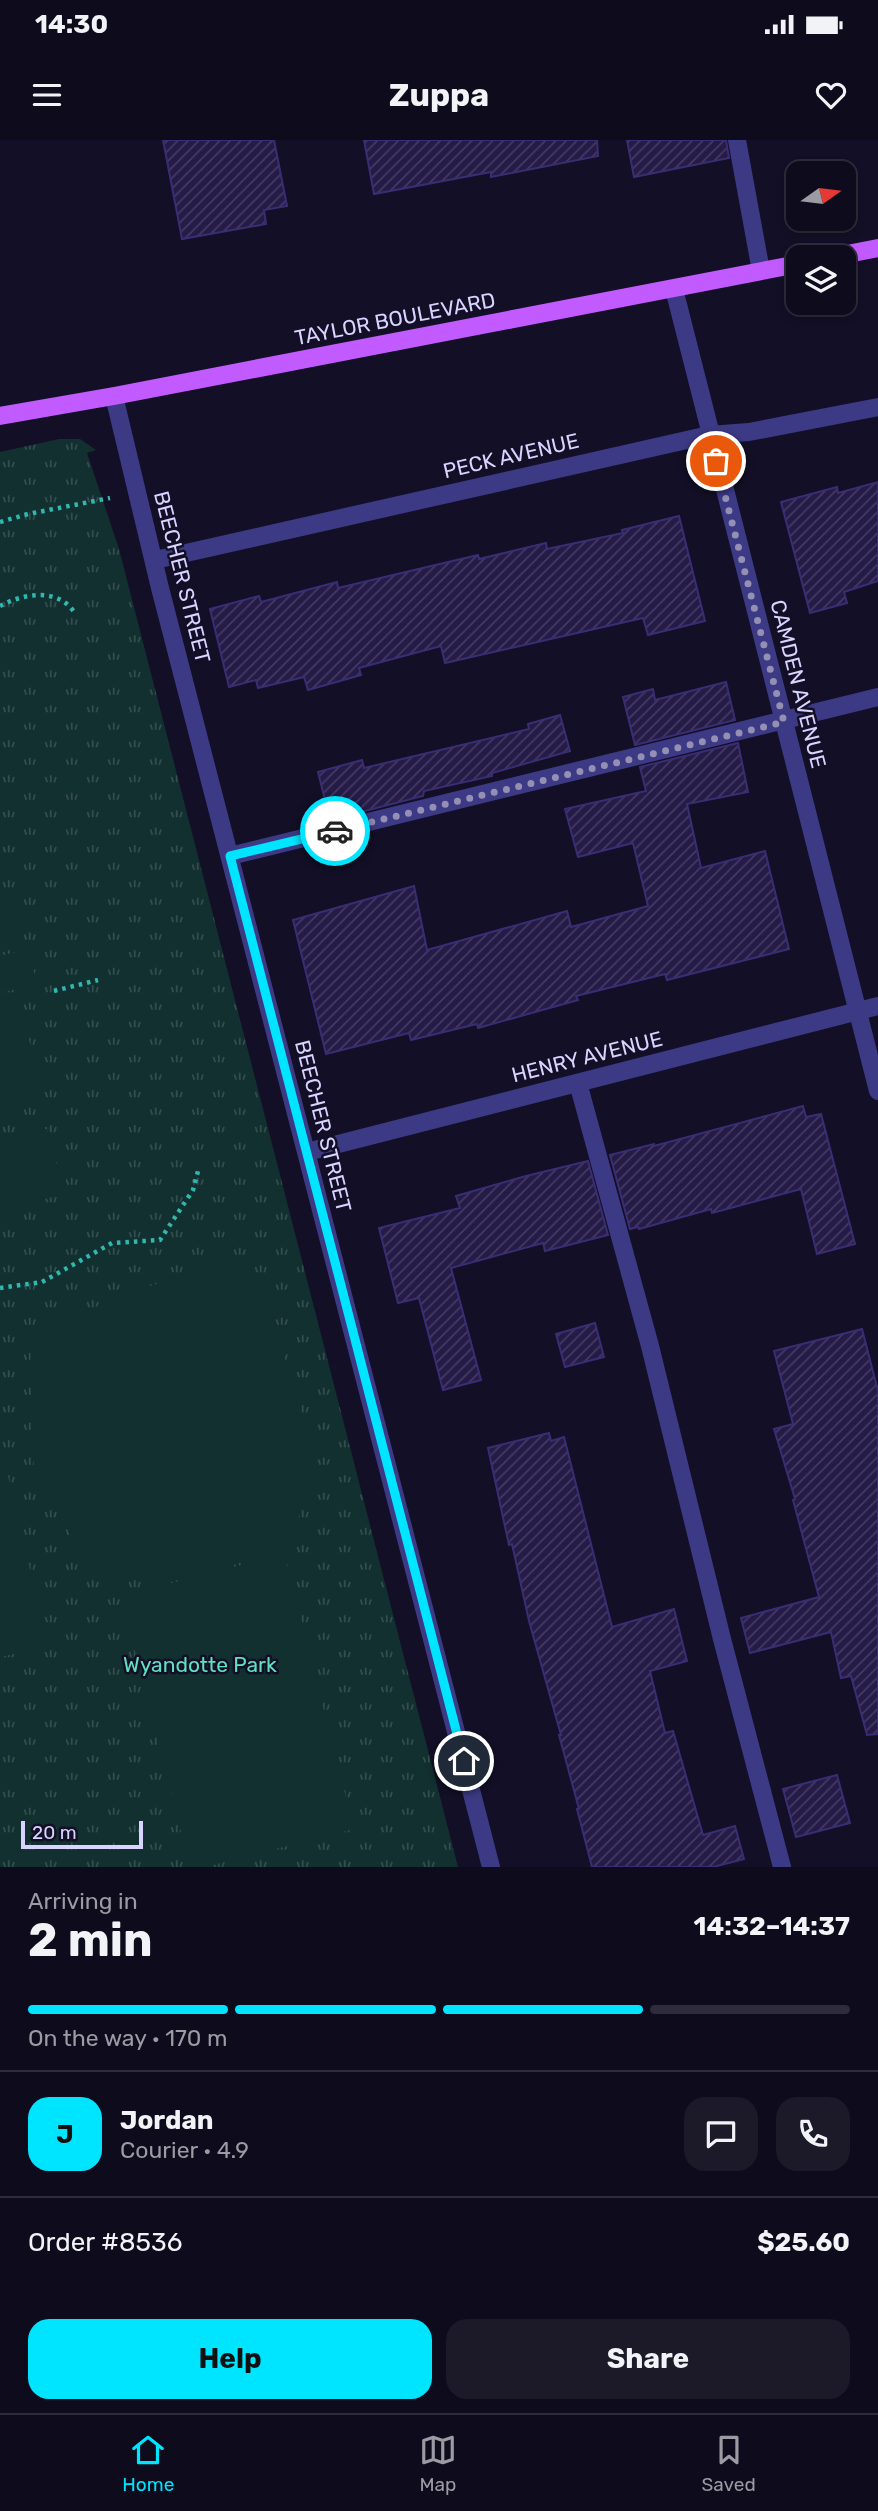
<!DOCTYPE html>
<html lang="en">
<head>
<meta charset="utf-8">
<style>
  :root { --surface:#0e0b1c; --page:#1c1929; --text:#f1f3f6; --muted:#9b9ba3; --line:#2e2b3b; --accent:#00e5ff }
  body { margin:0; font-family:Rubik,sans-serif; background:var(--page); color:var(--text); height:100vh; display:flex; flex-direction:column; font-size:26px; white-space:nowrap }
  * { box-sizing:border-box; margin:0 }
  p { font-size:23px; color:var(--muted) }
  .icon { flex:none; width:38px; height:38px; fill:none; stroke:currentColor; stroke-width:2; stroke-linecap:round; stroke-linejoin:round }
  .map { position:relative; height:1727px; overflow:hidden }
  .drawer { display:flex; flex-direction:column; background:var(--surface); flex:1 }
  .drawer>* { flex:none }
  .needle { width:46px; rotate:76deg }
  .buttons { position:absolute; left:786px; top:21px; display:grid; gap:14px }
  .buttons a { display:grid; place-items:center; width:70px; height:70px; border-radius:14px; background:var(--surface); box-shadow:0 4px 10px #0003,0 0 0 2px var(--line); font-size:35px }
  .scale { position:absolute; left:21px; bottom:18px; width:122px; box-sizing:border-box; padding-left:7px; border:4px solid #d9d4ff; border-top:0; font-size:19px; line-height:24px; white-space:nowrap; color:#d9d4ff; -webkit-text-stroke:5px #130f26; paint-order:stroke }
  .pin { position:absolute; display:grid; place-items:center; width:60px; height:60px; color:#fff; margin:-30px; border:4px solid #fff; border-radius:50%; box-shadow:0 2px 7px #0007 }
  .courier { position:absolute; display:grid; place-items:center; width:70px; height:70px; margin:-35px; border:5px solid #00e5ff; border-radius:50%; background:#fff; color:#222; box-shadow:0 2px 9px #0007 }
  .summary em { font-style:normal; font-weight:700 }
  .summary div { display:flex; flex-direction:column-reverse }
  .summary { display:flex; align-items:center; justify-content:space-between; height:119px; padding:0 28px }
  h1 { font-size:46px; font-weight:700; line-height:52px }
  .bar { display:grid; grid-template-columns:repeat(4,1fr); gap:10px 7px; align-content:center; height:84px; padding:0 28px }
  .bar i { height:9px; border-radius:5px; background:var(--line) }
  .bar .on { background:var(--accent) }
  .bar p { grid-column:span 4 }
  .line { display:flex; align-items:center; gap:18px; padding:0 28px; border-top:2px solid var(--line) }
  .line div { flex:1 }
  .round { display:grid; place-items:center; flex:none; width:74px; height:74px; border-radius:21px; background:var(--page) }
  .action { display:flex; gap:14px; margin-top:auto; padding:14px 28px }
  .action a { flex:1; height:80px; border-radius:21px; background:var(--accent); color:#111; font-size:28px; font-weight:700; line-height:80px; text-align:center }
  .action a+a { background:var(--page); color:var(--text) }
  .status { display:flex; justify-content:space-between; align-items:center; height:49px; padding:0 35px; background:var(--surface); direction:ltr }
  .status svg { height:19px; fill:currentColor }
  header { display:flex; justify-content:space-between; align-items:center; height:91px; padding:0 28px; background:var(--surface); font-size:32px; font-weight:700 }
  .tab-bar { display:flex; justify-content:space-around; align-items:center; height:98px; border-top:2px solid var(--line); background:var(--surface); font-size:19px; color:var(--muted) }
  .tab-bar a { display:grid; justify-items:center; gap:4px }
  .tab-bar .on { color:var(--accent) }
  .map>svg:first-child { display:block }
  .grass { fill:url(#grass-tufts) }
  .pitch { fill:#12302f }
  .building { fill:url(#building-hatch); stroke:#3b2d73; stroke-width:2 }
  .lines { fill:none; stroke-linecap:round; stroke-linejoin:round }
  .path { stroke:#2fb8b0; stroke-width:4.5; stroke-dasharray:3.5 5; stroke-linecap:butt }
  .lane { stroke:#3d3a85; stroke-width:18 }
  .street { stroke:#3d3a85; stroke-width:18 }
  .primary { stroke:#c25bff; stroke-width:18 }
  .done { stroke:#948fb3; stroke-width:7; stroke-dasharray:0 12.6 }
  .route { stroke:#00e5ff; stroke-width:9 }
  .labels { text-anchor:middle; stroke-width:5; stroke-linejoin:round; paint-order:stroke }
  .street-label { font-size:21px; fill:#d9d4ff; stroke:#130f26 }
  .park-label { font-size:21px; fill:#5fe0c0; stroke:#130f26 }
</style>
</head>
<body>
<div class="status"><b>14:30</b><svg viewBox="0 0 49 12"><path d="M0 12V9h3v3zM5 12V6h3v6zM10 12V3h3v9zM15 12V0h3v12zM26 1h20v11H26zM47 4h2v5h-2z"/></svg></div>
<header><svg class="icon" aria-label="menu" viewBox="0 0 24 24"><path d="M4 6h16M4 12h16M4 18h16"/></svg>Zuppa<svg class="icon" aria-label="heart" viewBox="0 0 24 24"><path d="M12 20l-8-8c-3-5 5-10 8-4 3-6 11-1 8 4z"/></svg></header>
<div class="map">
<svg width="878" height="1727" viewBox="0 0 878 1727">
  <defs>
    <pattern id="grass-tufts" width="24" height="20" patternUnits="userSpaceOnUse" patternTransform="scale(1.75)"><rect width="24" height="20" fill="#12302f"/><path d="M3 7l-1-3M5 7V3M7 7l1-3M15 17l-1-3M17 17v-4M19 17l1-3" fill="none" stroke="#344d4e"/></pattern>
    <pattern id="building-hatch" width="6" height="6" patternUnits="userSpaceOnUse" patternTransform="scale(1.75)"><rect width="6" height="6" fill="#241b47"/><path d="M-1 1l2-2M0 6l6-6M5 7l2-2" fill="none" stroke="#433b63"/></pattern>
  </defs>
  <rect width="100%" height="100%" fill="#130f26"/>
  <path class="grass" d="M59 299H80L96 310 87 313 119 409 458 1727H0V312Z"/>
  <g class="pitch">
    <path d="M15 759 24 794 0 800V763Z"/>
    <path d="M28 809 37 844 0 853V816Z"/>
    <path d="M22 871 43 957 0 968V877Z"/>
    <path d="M47 989 64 1054 0 1070V1001Z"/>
    <path d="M219 1120 264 1151 314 1318 293 1400 254 1418 175 1438 95 1433 34 1335 30 1192Z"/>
    <path d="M0 1302 48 1506 0 1517Z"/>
    <path d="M284 1414 354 1689 205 1727H190L121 1456Z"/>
  </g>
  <g class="building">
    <path d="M163 0H274L287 66 264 70 266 84 182 99Z"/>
    <path d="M364 0H597L598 16 491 37V32L374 54Z"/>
    <path d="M627 0H726L729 18 634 37Z"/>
    <path d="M878 342V441L844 452 847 463 810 473 781 362 837 347 838 353Z"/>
    <path d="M679 376 705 481 648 495 643 478 445 523 441 506 359 528 361 535 308 550 304 537 258 548 256 540 229 547 210 469 259 456 261 462 337 442 338 448 478 415 479 419 546 403 547 409 623 393 622 390Z"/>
    <path d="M726 542 735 580 635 605 623 557 653 549 655 560Z"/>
    <path d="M560 575 570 611 492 633V636L424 651 423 656 330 680 318 632 362 620 364 628 529 589 528 584Z"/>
    <path d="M738 603 748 652 687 664 701 728 765 711 789 809 667 840 665 834 576 856 578 860 478 888 477 884 411 900 409 893 326 914 293 780 414 746 427 810 567 771 571 787 648 766 633 703 578 717 565 669 646 651 640 627Z"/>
    <path d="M803 966 806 977 821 974 855 1104 817 1114 801 1049 712 1073 711 1069 639 1089 638 1087 630 1089 610 1015 654 1004V1006Z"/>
    <path d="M588 1021 608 1095 545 1111 543 1103 451 1128 481 1240 443 1250 419 1158 398 1163 379 1088 460 1068 456 1056 526 1036Z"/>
    <path d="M595 1183 604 1217 565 1227 556 1194Z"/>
    <path d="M862 1189 878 1251V1594L867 1595 851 1536 841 1538 831 1492 750 1513 741 1478 819 1457 793 1360 795 1359 774 1289 793 1284 774 1211Z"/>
    <path d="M549 1293 551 1301 564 1297 612 1487 674 1469 687 1521 650 1531 665 1593 673 1591 703 1695 735 1686 744 1719 713 1727H592L577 1669H579L559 1595H561L529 1481 512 1404 509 1405 488 1308Z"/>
    <path d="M837 1635 850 1683 796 1697 783 1649Z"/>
  </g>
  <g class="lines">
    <g class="path">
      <path d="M0 382 28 374 110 358"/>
      <path d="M0 466C24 453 60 447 76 475"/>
      <path d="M54 851 98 840"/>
      <path d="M0 1148 42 1142 112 1103 160 1100 193 1050 198 1031"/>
    </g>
    <g class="lane">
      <path d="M230 716 878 557"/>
      <path d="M578 943 650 1206 722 1499 782 1727"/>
    </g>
    <g class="street">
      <path d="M737 0 761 131"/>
      <path d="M674 149 878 951"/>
      <path d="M114 256 160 448 491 1727"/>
      <path d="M155 420 709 295 749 292 878 267"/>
      <path d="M307 1012 878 866"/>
    </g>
    <g class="primary">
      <path d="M832 117 878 108"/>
      <path d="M0 276 114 256 798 124"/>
    </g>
  </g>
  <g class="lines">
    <path class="done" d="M335 691 784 582 716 321"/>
    <path class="route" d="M335 691 230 716 464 1621"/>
  </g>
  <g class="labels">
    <g class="street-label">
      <text transform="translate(395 179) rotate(-11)" y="7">TAYLOR BOULEVARD</text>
      <text transform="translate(511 316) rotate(-13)" y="7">PECK AVENUE</text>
      <text transform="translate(182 437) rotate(76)" y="7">BEECHER STREET</text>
      <text transform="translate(798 544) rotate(76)" y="7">CAMDEN AVENUE</text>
      <text transform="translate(587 917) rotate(-14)" y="7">HENRY AVENUE</text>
      <text transform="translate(323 986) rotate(76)" y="7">BEECHER STREET</text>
    </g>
    <g class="park-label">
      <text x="200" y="1532">Wyandotte Park</text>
    </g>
  </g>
</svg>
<div class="buttons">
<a><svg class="needle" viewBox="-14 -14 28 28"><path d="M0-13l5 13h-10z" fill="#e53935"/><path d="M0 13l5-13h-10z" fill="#9b9ba3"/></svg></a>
<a><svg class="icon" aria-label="layers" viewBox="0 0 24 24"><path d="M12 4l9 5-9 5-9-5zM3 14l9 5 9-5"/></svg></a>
</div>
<div class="scale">20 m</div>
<div class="pin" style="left:716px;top:321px;background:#ea580c"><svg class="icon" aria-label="bag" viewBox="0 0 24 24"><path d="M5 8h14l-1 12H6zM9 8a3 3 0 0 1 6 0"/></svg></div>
<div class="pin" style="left:464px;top:1621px;background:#1f2937"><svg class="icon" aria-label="home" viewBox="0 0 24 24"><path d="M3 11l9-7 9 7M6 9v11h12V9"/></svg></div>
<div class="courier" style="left:335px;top:691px"><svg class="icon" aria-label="car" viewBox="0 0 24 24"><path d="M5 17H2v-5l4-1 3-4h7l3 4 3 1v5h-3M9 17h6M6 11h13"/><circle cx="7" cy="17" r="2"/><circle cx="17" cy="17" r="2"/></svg></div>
</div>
<section class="drawer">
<div class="summary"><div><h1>2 min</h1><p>Arriving in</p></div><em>14:32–14:37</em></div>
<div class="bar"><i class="on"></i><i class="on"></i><i class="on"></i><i></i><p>On the way · 170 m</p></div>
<div class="line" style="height:126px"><b class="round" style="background:var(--accent);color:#111">J</b><div><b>Jordan</b><p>Courier · 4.9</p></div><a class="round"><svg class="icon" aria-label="chat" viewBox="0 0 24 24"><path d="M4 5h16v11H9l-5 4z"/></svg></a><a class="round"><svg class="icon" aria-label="phone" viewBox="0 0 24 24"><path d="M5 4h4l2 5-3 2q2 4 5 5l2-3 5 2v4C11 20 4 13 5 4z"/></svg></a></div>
<div class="line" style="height:91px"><div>Order #8536</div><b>$25.60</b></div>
<div class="action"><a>Help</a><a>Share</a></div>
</section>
<nav class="tab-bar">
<a class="on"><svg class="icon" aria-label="home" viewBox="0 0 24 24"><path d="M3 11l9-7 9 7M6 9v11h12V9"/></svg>Home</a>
<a><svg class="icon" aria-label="map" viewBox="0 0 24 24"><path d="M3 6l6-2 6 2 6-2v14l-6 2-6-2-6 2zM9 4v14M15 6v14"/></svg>Map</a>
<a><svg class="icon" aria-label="saved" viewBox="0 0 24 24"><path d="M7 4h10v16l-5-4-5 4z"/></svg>Saved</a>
</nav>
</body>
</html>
